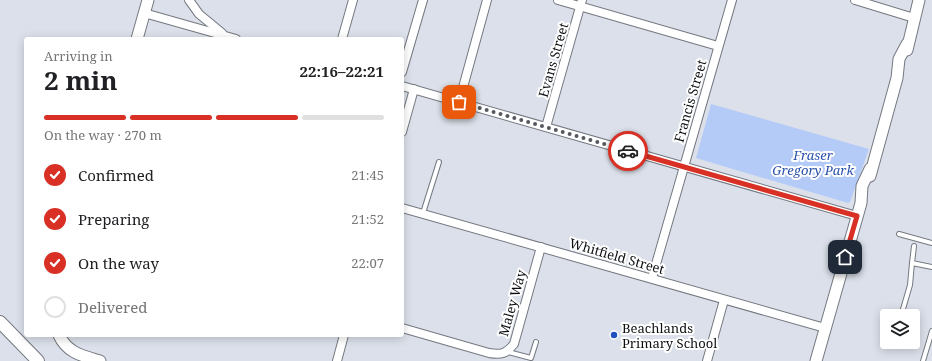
<!DOCTYPE html>
<html lang="en">
<head>
<meta charset="utf-8">
<style>
  :root { --surface:#fff; --page:#f6f6f6; --text:#202124; --muted:#757577; --line:#e0e0e0; --accent:#d93025 }
  body { margin:0; font-family:"Noto Serif",serif; background:var(--page); color:var(--text); height:100vh; display:flex; flex-direction:column; font-size:15px; white-space:nowrap }
  * { box-sizing:border-box; margin:0 }
  p { font-size:13px; color:var(--muted) }
  .icon { flex:none; width:22px; height:22px; fill:none; stroke:currentColor; stroke-width:2; stroke-linecap:round; stroke-linejoin:round }
  .map { position:relative; flex:1; overflow:hidden }
  .sheet { position:absolute; left:24px; top:37px; width:380px; height:300px; display:flex; flex-direction:column; background:var(--surface); border-radius:4px; box-shadow:0 2px 10px #0003 }
  .sheet>* { flex:none }
  .buttons { position:absolute; left:880px; top:309px; display:grid; gap:8px }
  .buttons a { display:grid; place-items:center; width:40px; height:40px; border-radius:4px; background:var(--surface); box-shadow:0 2px 10px #0003; font-size:20px }
  .pin { position:absolute; display:grid; place-items:center; width:34px; height:34px; color:#fff; margin:-17px; border-radius:8px; box-shadow:0 2px 6px #0006 }
  .courier { position:absolute; display:grid; place-items:center; width:40px; height:40px; margin:-20px; border:3px solid #d93025; border-radius:50%; background:#fff; color:#222; box-shadow:0 1px 5px #0007 }
  .summary em { font-style:normal; font-weight:700 }
  .summary div { display:flex; flex-direction:column-reverse }
  .summary { display:flex; align-items:center; justify-content:space-between; height:68px; padding:0 20px }
  h1 { font-size:26px; font-weight:700; line-height:30px }
  .bar { display:grid; grid-template-columns:repeat(4,1fr); gap:6px 4px; align-content:center; height:48px; padding:0 20px }
  .bar i { height:5px; border-radius:3px; background:var(--line) }
  .bar .current { background:var(--accent) }
  .bar p { grid-column:span 4 }
  ol { padding:0 20px; list-style:none }
  li { display:flex; align-items:center; gap:12px; height:44px }
  li p { margin-inline-start:auto }
  li .icon { padding:4px; border-radius:50%; background:var(--accent); color:#fff; stroke-width:4 }
  li:last-child { color:var(--muted) }
  li i { width:22px; height:22px; border:2px solid var(--line); border-radius:50% }
  .map>svg:first-child { display:block }
  .green { fill:#b4cbf7 }
  .lines { fill:none; stroke-linecap:round; stroke-linejoin:round }
  .lane-casing { stroke:#747981; stroke-width:6 }
  .street-casing { stroke:#747981; stroke-width:10 }
  .secondary-casing { stroke:#747981; stroke-width:13 }
  .primary-casing { stroke:#747981; stroke-width:14 }
  .lane { stroke:#fff; stroke-width:4 }
  .street { stroke:#fff; stroke-width:8 }
  .secondary { stroke:#fff; stroke-width:11 }
  .primary { stroke:#fff; stroke-width:12 }
  .done { stroke:#55585e; stroke-width:4; stroke-dasharray:0 7.2 }
  .route { stroke:#d93025; stroke-width:5 }
  .poi-dot { fill:#2151bf; stroke:#fff; stroke-width:1.5 }
  .labels { text-anchor:middle; stroke-width:4; stroke-linejoin:round; paint-order:stroke }
  .street-label { font-size:13px; fill:#0d0f12; stroke:#fff }
  .park-label { font-size:13px; font-style:italic; fill:#2851aa; stroke:#fff }
  .poi-label { font-size:13px; fill:#0d0f12; stroke:#fff; text-anchor:start }
</style>
</head>
<body>
<div class="map">
<svg width="932" height="361" viewBox="0 0 932 361">
  <rect width="100%" height="100%" fill="#dbe0ea"/>
  <path class="green" d="M711 104 869 149 850 202 848 203 696 158Z"/>
  <g class="lines">
    <g class="lane-casing">
      <g id="lane">
        <path d="M423 213 439 162"/>
        <path d="M899 234 932 243"/>
        <path d="M914 246 912 263 932 267"/>
        <path d="M901 316 910 285 912 263"/>
        <path d="M508 352 531 358 536 342"/>
        <path d="M923 361 932 331"/>
      </g>
    </g>
    <g class="street-casing">
      <g id="street">
        <path d="M189 0 199 14 222 33"/>
        <path d="M558 0 718 46"/>
        <path d="M855 0 914 18"/>
        <path d="M144 13 236 39"/>
        <path d="M342 39 353 0"/>
        <path d="M402 72 423 0"/>
        <path d="M402 86 857 216"/>
        <path d="M459 102 487 0"/>
        <path d="M546 127 582 0"/>
        <path d="M402 132 414 89"/>
        <path d="M402 208 825 328"/>
        <path d="M652 278 732 0"/>
        <path d="M402 328 489 353C501 355 506 354 514 344L541 247"/>
        <path d="M337 361 344 335"/>
        <path d="M707 361 724 300"/>
      </g>
    </g>
    <g class="secondary-casing">
      <g id="secondary">
        <path d="M137 39 148 0"/>
        <path d="M907 50 919 0"/>
        <path d="M870 176 897 78 899 59 907 44"/>
        <path d="M59 335C67 353 83 356 100 361"/>
        <path d="M816 361 861 203 862 186 870 169"/>
      </g>
    </g>
    <g class="primary-casing">
      <path id="primary" d="M0 322 38 361"/>
    </g>
    <use href="#lane" class="lane"/>
    <use href="#street" class="street"/>
    <use href="#secondary" class="secondary"/>
    <use href="#primary" class="primary"/>
  </g>
  <g class="lines">
    <path class="done" d="M459 102 628 151"/>
    <path class="route" d="M628 151 857 216 845 257"/>
  </g>
  <circle class="poi-dot" cx="614" cy="335" r="4"/>
  <g class="labels">
    <g class="street-label">
      <text transform="translate(553 60) rotate(-74)" y="5">Evans Street</text>
      <text transform="translate(690 101) rotate(-74)" y="5">Francis Street</text>
      <text transform="translate(617 256) rotate(16)" y="5">Whitfield Street</text>
      <text transform="translate(512 303) rotate(-74)" y="5">Maley Way</text>
    </g>
    <g class="park-label">
      <text x="813" y="160">Fraser<tspan x="813" dy="15">Gregory Park</tspan></text>
    </g>
    <g class="poi-label">
      <text x="622" y="333">Beachlands<tspan x="622" dy="15">Primary School</tspan></text>
    </g>
  </g>
</svg>
<div class="buttons">
<a><svg class="icon" aria-label="layers" viewBox="0 0 24 24"><path d="M12 4l9 5-9 5-9-5zM3 14l9 5 9-5"/></svg></a>
</div>
<div class="pin" style="left:459px;top:102px;background:#ea580c"><svg class="icon" aria-label="bag" viewBox="0 0 24 24"><path d="M5 8h14l-1 12H6zM9 8a3 3 0 0 1 6 0"/></svg></div>
<div class="pin" style="left:845px;top:257px;background:#1f2937"><svg class="icon" aria-label="home" viewBox="0 0 24 24"><path d="M3 11l9-7 9 7M6 9v11h12V9"/></svg></div>
<div class="courier" style="left:628px;top:151px"><svg class="icon" aria-label="car" viewBox="0 0 24 24"><path d="M5 17H2v-5l4-1 3-4h7l3 4 3 1v5h-3M9 17h6M6 11h13"/><circle cx="7" cy="17" r="2"/><circle cx="17" cy="17" r="2"/></svg></div>
<section class="sheet">
<div class="summary"><div><h1>2 min</h1><p>Arriving in</p></div><em>22:16–22:21</em></div>
<div class="bar"><i class="current"></i><i class="current"></i><i class="current"></i><i></i><p>On the way · 270 m</p></div>
<ol>
<li><svg class="icon" aria-label="check" viewBox="0 0 24 24"><path d="M5 12l5 5 9-10"/></svg>Confirmed<p>21:45</p></li>
<li><svg class="icon" aria-label="check" viewBox="0 0 24 24"><path d="M5 12l5 5 9-10"/></svg>Preparing<p>21:52</p></li>
<li><svg class="icon" aria-label="check" viewBox="0 0 24 24"><path d="M5 12l5 5 9-10"/></svg>On the way<p>22:07</p></li>
<li><i></i>Delivered</li>
</ol>
</section>
</div>
</body>
</html>
